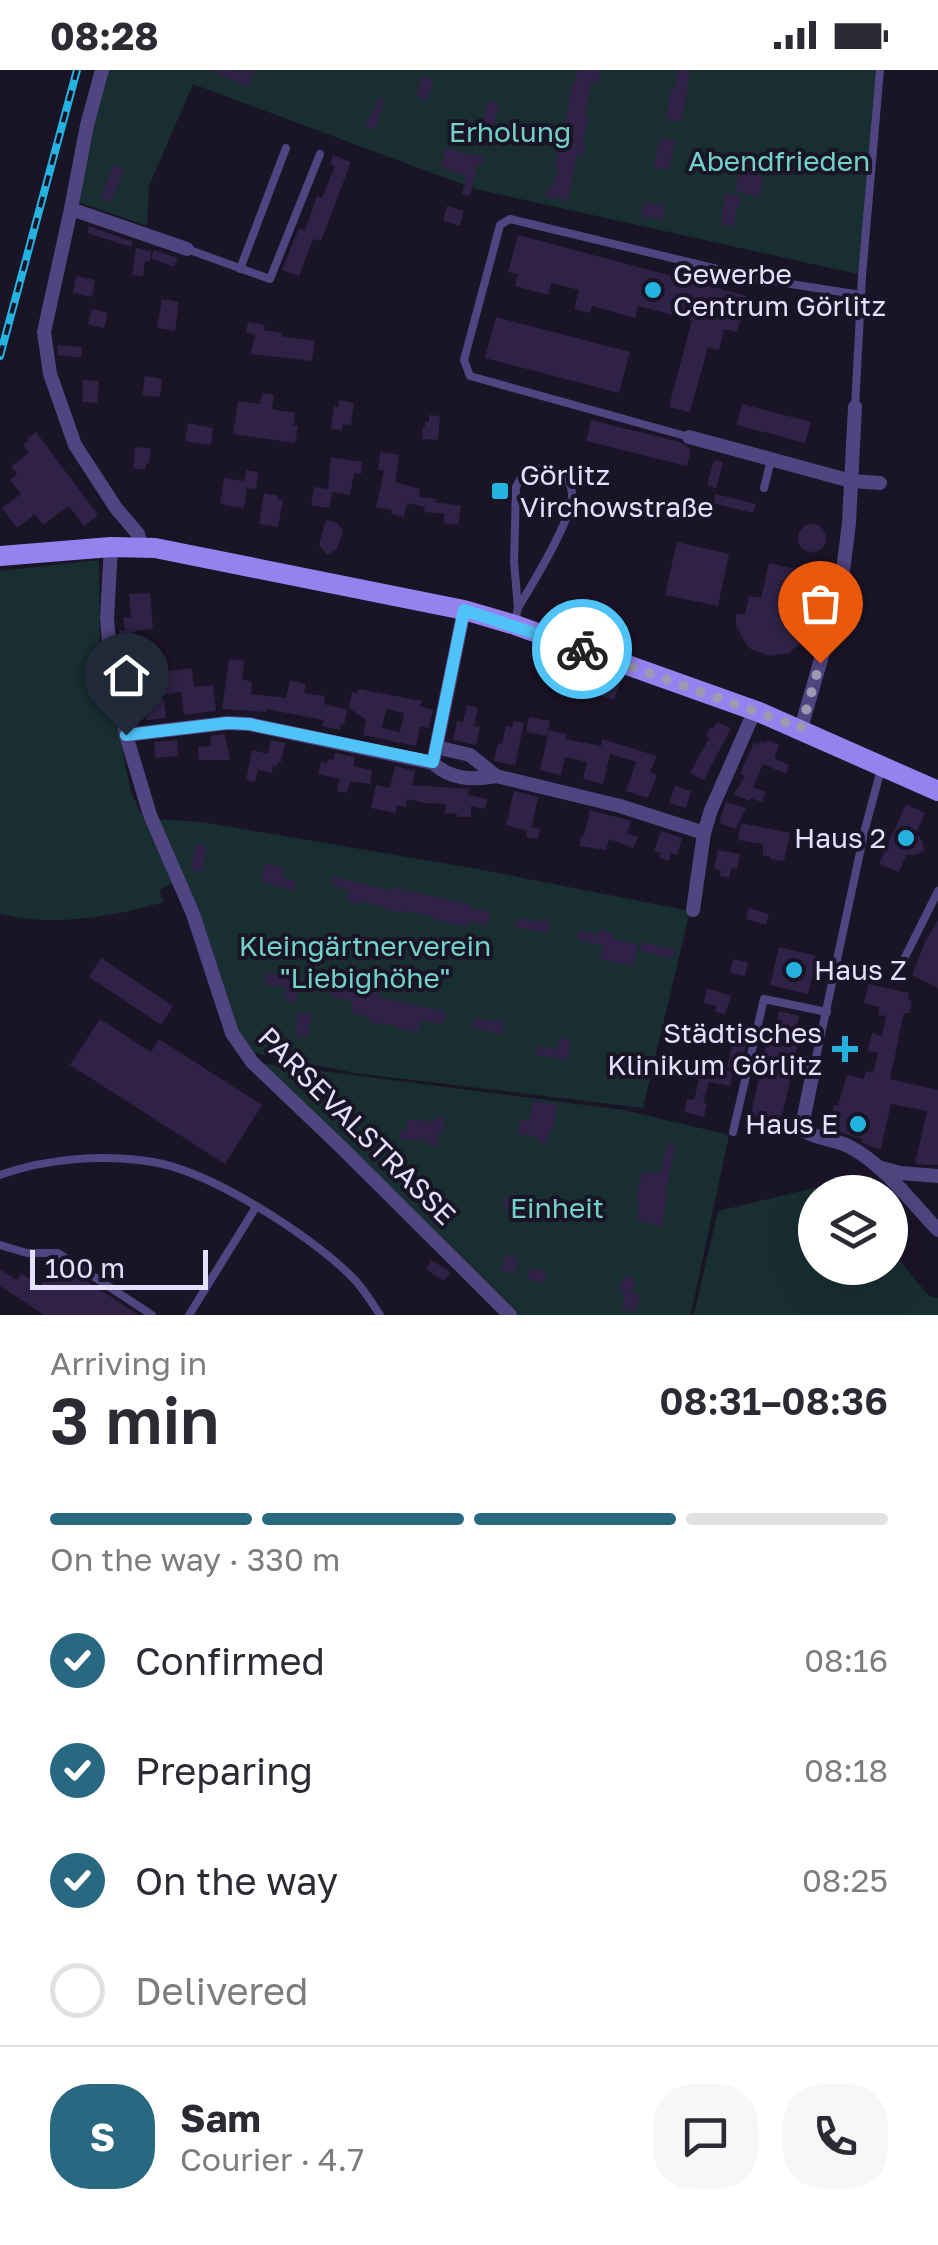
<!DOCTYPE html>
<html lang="en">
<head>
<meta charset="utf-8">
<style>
  :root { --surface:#fff; --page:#f7f7f7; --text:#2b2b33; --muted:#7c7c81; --line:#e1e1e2; --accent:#286881 }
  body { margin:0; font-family:"Golos Text",sans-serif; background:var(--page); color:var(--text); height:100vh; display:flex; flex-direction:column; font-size:38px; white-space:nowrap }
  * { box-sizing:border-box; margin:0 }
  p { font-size:32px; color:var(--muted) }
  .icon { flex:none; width:55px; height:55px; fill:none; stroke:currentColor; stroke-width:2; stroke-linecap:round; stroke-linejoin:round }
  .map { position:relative; height:1245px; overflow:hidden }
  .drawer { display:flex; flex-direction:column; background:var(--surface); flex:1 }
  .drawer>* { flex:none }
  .tools { position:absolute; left:798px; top:1105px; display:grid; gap:20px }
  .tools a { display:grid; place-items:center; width:110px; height:110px; border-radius:50%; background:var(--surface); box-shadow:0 10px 40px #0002; font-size:50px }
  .scale { position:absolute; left:30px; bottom:25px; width:178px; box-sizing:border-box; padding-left:10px; border:5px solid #e6dffb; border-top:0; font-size:28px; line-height:35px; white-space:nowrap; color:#e6dffb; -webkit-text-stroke:8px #1a1427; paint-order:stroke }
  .pin { position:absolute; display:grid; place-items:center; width:85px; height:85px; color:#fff; margin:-102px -42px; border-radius:50% 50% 50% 0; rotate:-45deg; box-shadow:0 0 10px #0007 }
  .pin .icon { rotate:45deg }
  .courier { position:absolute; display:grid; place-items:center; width:100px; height:100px; margin:-50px; border:8px solid #4fc3f7; border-radius:50%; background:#fff; color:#222; box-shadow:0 2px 12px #0007 }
  .overview em { font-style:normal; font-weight:600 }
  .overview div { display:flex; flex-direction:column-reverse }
  .overview { display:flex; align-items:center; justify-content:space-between; height:170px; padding:0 50px }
  h1 { font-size:65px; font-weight:600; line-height:75px }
  .bar { display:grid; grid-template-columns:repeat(4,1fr); gap:15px 10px; align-content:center; height:120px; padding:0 50px }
  .bar i { height:12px; border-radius:8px; background:var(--line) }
  .bar .on { background:var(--accent) }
  .bar p { grid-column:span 4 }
  .line { display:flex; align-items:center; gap:25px; padding:0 50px; border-top:2px solid var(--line) }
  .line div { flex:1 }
  .round { display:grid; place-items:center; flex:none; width:105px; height:105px; border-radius:40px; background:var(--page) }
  ol { padding:0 50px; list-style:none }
  li { display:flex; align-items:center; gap:30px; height:110px }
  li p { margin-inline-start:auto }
  li .icon { padding:10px; border-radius:50%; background:var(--accent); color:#fff; stroke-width:4 }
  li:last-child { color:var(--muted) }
  li i { width:55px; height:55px; border:5px solid var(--line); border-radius:50% }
  .status { display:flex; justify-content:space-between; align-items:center; height:70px; padding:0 50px; background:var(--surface); direction:ltr }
  .status svg { height:28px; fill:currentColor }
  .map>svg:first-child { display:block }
  .green { fill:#182e31 }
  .building { fill:#2f2246; fill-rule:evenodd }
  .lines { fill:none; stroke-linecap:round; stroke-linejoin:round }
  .lane { stroke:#504580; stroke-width:8 }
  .street { stroke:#504580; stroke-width:14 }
  .secondary { stroke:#9582ee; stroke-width:20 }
  .rail-casing { stroke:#24b2e1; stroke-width:8 }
  .rail { stroke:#1a1427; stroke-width:4; stroke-dasharray:11; stroke-linecap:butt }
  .done { stroke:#9f98b1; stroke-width:10; stroke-dasharray:0 18 }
  .route { stroke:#4fc3f7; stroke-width:12 }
  .poi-dot { fill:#24b2e1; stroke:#1a1427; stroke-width:4 }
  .labels { text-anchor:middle; stroke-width:8; stroke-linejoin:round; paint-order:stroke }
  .park-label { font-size:28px; fill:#73d2c8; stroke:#1a1427 }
  .poi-label { font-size:28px; fill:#e6dffb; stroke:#1a1427; text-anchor:start }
  .street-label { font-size:28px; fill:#e6dffb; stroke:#1a1427 }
</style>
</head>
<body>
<div class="status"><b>08:28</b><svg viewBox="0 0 49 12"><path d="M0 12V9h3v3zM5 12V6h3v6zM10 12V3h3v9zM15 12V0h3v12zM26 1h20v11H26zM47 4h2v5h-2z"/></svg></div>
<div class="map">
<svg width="938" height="1245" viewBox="0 0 938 1245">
  <rect width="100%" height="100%" fill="#1a1427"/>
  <g class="green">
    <path d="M107 0H879L862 205 475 119 193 14 149 116 147 156 78 132 92 56Z"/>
    <path d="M99 490 100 572 131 722 173 813 159 820 164 832C111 847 54 857 0 844V501Z"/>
    <path d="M154 749 201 752 478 799 690 841 643 1038 355 1003 263 985 250 981 234 956Z"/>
    <path d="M259 993 624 1040 729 1065 691 1244H694L718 1141 835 1113 843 1122H815V1198H890V1179L929 1226 938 1228V1245H514Z"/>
  </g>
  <g class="building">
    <path d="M208 0H234L241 3 242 0H255L249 17Z"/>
    <path d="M578 0H601L598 14 591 13 585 47 589 48 582 76 586 77 584 86 577 85 568 131 545 126 548 117 552 118 559 97 554 96 564 62 570 23Z"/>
    <path d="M677 0H690L682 52 665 49 671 19H675Z"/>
    <path d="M422 6 434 10 427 30 416 26Z"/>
    <path d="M379 28 385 30 375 60 365 57Z"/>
    <path d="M489 31 500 34 493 56 481 53Z"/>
    <path d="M660 68 676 71 668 100 653 98Z"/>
    <path d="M446 77 471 86 472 84 484 87 481 95 478 94 470 126 462 124 466 106 440 96Z"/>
    <path d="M333 85 351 92 321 171 313 169 299 206 282 200 299 158 305 160 317 126 322 128 335 96 330 94Z"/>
    <path d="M113 95 124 99 112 132 101 128Z"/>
    <path d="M739 102 764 107 759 127 735 121Z"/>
    <path d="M725 123 741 127 739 137H737L734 156 721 155Z"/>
    <path d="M644 133 666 135 663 149 641 147Z"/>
    <path d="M447 136 464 141 460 156 443 151Z"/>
    <path d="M89 156 133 172 131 177 87 163Z"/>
    <path d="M518 165 747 226 737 262 724 259 719 280 708 277 690 342 669 337 692 250 638 236 635 248 592 236 590 243 574 239 579 220 551 213 548 225 515 216 518 204 508 202Z"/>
    <path d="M136 178 151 181 150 191H145L143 206 132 205Z"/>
    <path d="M154 180 178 188 174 197 151 188Z"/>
    <path d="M76 206 95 210 92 227 73 223Z"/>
    <path d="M162 229 179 232 175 261 157 258Z"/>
    <path d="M92 239 108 243 104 258 88 254Z"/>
    <path d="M496 247 630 282 619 323 485 288Z"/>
    <path d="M248 252 265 255 264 260 282 263 281 266 315 271 312 291 251 284 255 264 246 263Z"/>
    <path d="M57 275 82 277 81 288 58 285Z"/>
    <path d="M145 306 162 309 160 327 142 325Z"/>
    <path d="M83 310 99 311 97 333 82 332Z"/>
    <path d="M262 323 274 325 272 339 295 343 293 356H298L295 373 233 364 238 331 260 334Z"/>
    <path d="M339 330 354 333 351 355 343 354 342 360 331 359 334 336 338 337Z"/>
    <path d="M742 334 811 352 805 373 737 355Z"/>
    <path d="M429 345 440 346 438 370 422 369 423 356 425 357V352H429Z"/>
    <path d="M591 350 680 372 691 379 687 396 586 371Z"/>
    <path d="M188 353 213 358 211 375 185 371Z"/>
    <path d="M36 362 98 445 84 456 69 436 43 455 35 444 17 458 2 438 21 424 10 410 17 404 11 396 29 383 23 375 29 371 27 368Z"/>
    <path d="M135 377 151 378 149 394 146 393 145 400 133 398Z"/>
    <path d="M380 382 399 385 395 412 420 419 419 427 436 429 435 432 461 436 458 455 443 453 445 444 424 442 425 437 407 433 404 447 391 444 392 440 376 437 384 401 378 400Z"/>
    <path d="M331 387 362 392 361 404 354 403 350 425 332 422 329 438 311 435 314 417 328 419Z"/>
    <path d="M714 390 723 392 716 418 707 415Z"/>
    <path d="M246 400 258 402 256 419 247 418 244 438 220 434 224 408 244 411Z"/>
    <path d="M264 423 278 426 277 429 283 430 278 457 259 454Z"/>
    <path d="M715 424 756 434 753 443 713 433Z"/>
    <path d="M326 450 336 452 343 460 337 479 327 485 319 475Z"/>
    <circle cx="812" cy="468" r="14"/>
    <path d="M677 472 729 484 718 536 665 525Z"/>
    <path d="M769 493 799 500 791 535 815 539 811 558 807 556 803 571 789 583 770 586 752 580 745 573 736 555V544H745L749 526 761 528Z"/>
    <path d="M150 523 153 558 132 562 141 616 128 618 119 561 125 560 123 548 131 547 129 524Z"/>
    <path d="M166 586 168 601 192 598 194 617 213 615 216 641 184 645 181 622 161 625 156 587Z"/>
    <path d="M229 589 244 591 242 610 252 611 251 624 286 628 290 610 306 614 304 623 325 626 324 634 347 640 344 655 341 654 340 660 322 656 324 650 266 639V642L222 639Z"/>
    <path d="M604 608 620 613 614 630 593 623 598 609 603 611Z"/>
    <path d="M358 619 422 631 420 636 433 640 429 658 420 656 416 676 363 665 366 650 349 638 352 622 357 623ZM386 639 404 643 400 662 382 658Z"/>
    <path d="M164 629 166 648 146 650 145 634Z"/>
    <path d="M467 635 478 638 474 656 480 657 476 675 453 670 457 651 463 652Z"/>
    <path d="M529 647 550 651 547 666 526 662Z"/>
    <path d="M514 651 524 653 515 695 494 691 497 677 499 673 502 674 506 656 512 657Z"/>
    <path d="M717 652 731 658 704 710 690 703 709 668 706 666 710 657 713 659Z"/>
    <path d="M549 660 566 664 565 669 601 676 602 669 657 686 650 702 657 705 648 728 626 721 636 692 610 684 603 714 583 709 587 692 565 687 561 705 540 700Z"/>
    <path d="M225 664 230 690H199L198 677 211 676 210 666Z"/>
    <path d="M177 670 178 686 155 688 154 672Z"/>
    <path d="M271 670 285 673 281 692H278L277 696 273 695 272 703 258 700 255 712 246 710 252 680 268 684Z"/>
    <path d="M767 670 779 675 774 688 789 695 786 704 763 694 753 717 766 722 762 732 750 728 749 731 734 724 745 706 740 704 754 672 759 675 761 671 766 673Z"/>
    <path d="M335 683 355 687 353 696 372 700 370 714 350 711 347 723 337 721 340 709 318 704 321 692 327 693 328 689 333 690Z"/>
    <path d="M395 696 415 701 412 715 469 719 468 725 487 729 485 739 471 736V747H457V744L445 743 446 734 425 733 407 729 406 737 397 735 396 743 371 738 376 715 390 718Z"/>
    <path d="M675 716 691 721 686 738 669 733Z"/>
    <path d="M514 721 538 727 532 757 540 759 538 769 526 767 527 761 506 755Z"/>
    <path d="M726 732 746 738 736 759 719 753Z"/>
    <path d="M906 734 925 743 916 763 923 772 924 781 915 785H906L899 802 879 794Z"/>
    <path d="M590 740 631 751 627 763 638 767 633 778 609 769 606 780 579 776 581 766H584Z"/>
    <path d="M741 753 790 763 784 791 770 789 771 787 763 785V774L738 770Z"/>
    <path d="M661 761 682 768 677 785 671 783 669 791 660 788 661 783 654 781Z"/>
    <path d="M195 774 206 776 203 803 191 800Z"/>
    <path d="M718 780 740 784 737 799 732 798 729 808 720 806 721 800 714 799Z"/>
    <path d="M265 793 284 798 282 807 296 811 294 820 261 812Z"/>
    <path d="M333 806 392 821 393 817 471 835 470 838 490 842 487 855 469 851 468 857 455 854 431 848 432 846 405 841 401 844 362 831 360 834 347 831 349 820 332 816Z"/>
    <path d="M749 838 769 844 766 855 746 849Z"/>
    <path d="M517 848 540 852 541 848 551 851 548 863 515 857Z"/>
    <path d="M938 850V918L912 905 925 872Z"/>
    <path d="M600 859 614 864 613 869 638 874 633 896 600 889 603 876 577 869 579 860 599 865Z"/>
    <path d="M642 872 675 879 672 889 640 881Z"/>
    <path d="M779 877 817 886 808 924 770 915Z"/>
    <path d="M101 888 173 936 161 955 89 907Z"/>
    <path d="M733 889 748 892 745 906 730 903Z"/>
    <path d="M266 902 299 911 296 932 284 929 286 918 264 914Z"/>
    <path d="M868 914 909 923 908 930 912 931 909 943H904L890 1009 938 1020V1095L915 1094 927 1041 891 1034 881 1079 869 1076 862 1072 863 1069 829 1059 834 1035 838 1036 847 1005 864 1009 866 1001 873 1003 878 983 868 981 872 963 882 966 886 946 878 945 880 937 864 933Z"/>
    <path d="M333 918 369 924 370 919 380 921 378 927 446 942 444 954 421 950 419 963 397 958V956L369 952 370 947 352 943V931L331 927Z"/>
    <path d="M707 918 731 926 725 944 715 942 716 936 704 933Z"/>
    <path d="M779 941 799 946 794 966 799 968 781 1051 751 1045 769 961 774 962Z"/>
    <path d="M298 942 312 945 307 968 296 966 297 961H295Z"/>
    <path d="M474 948 493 952V949L505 952 502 964 472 958Z"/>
    <path d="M100 949 151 982 159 969 262 1035 225 1094 70 995Z"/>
    <path d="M735 964 748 966 740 1000 727 997Z"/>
    <path d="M559 968 571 970 568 990 535 985 537 977 557 979Z"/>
    <path d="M688 993 733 1002 730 1016 709 1012 703 1033 707 1034 704 1047 684 1042 687 1029 694 1030 699 1010 685 1007Z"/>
    <path d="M533 1031 557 1035 553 1060H550L547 1074 538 1072V1068L517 1063 521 1049 529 1051Z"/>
    <path d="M435 1047 445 1048 443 1062H439L437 1076 427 1075 428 1071 400 1069V1060H406L408 1049 434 1052Z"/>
    <path d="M667 1073 676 1075 665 1124 668 1125 662 1156 637 1151 639 1132H636L642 1102 660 1103Z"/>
    <path d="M505 1127 536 1132 534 1146 507 1140V1138L503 1137Z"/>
    <path d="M505 1185 518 1187 515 1203 502 1201Z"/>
    <path d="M56 1190 138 1245H44L0 1216V1199L17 1210 21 1203 40 1216Z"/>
    <path d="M431 1190 450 1202 444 1211 426 1199Z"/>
    <path d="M530 1198 547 1201 545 1213 528 1210Z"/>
    <path d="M623 1206 635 1208 633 1223 620 1220Z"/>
    <path d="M625 1222 640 1225 636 1242 622 1239Z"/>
  </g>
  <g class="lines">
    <g class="lane">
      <path d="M187 179 270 209 320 84"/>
      <path d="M240 199 286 78"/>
      <path d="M855 337 862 206 880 0"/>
      <path d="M689 367 470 306 464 290 500 155 510 149 759 209 861 225"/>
      <path d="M764 418 771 390"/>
      <path d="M515 551 518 538 514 492 516 417C527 389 570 393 572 424 574 447 531 516 518 538"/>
      <path d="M896 905 938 821"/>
      <path d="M814 997 865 759 881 699"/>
      <path d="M733 1062 764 929 827 942"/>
      <path d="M0 1105C47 1088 104 1084 153 1092 210 1101 312 1166 353 1208 363 1218 372 1233 380 1245"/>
      <path d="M0 1175 27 1183H58L152 1245"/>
      <path d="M189 1245 256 1137"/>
    </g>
    <g class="street">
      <path d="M102 0 87 55 71 139 44 262 50 304 75 375 116 438 138 464 142 477"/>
      <path d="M71 139 187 179"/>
      <path d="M689 367 851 411 880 413"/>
      <path d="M111 477 107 548 109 571 126 665 150 745 193 844 232 963 252 992 339 1075 510 1245"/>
      <path d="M801 658 840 524 849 453 855 337"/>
      <path d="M126 665 227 653 249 654 433 693C451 710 472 710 496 706L620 736 704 763"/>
      <path d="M436 677 470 685 496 706"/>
      <path d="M433 693 464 540"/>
      <path d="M693 840 704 763 711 740 755 640"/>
      <path d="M814 997 803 1051 805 1061C819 1070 836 1069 850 1077 883 1094 912 1133 938 1160"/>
      <path d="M878 1097 900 1103 938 1106"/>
    </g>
    <path class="secondary" d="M0 486 111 477 155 478 464 540 515 555 759 642 938 721"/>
    <g class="rail-casing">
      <path id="rail" d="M0 286 77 0"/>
    </g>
    <use href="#rail" class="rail"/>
  </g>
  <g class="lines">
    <path class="done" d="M582 579 801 658 820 593"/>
    <path class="route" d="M126 665 227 653 249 654 433 692 464 540 582 579"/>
  </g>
  <g class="poi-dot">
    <circle cx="653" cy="220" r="10"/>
    <rect x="490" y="411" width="20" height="20" rx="5"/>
    <circle cx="906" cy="768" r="10"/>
    <circle cx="794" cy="900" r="10"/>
    <path d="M840 964h10v10h10v10h-10v10h-10v-10h-10v-10h10z"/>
    <circle cx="858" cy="1054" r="10"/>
  </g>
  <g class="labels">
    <g class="park-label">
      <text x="510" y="72">Erholung</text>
      <text x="779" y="101">Abendfrieden</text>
      <text x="365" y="886">Kleingärtnerverein<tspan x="365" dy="32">"Liebighöhe"</tspan></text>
      <text x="557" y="1148">Einheit</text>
    </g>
    <g class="poi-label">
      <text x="673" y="214">Gewerbe<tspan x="673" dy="32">Centrum Görlitz</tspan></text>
      <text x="520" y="415">Görlitz<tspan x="520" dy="32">Virchowstraße</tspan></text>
      <text x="886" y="778" text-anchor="end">Haus 2</text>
      <text x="814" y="910">Haus Z</text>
      <text x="822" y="973" text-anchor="end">Städtisches<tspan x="822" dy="32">Klinikum Görlitz</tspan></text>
      <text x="838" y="1064" text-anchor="end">Haus E</text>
    </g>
    <g class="street-label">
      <text transform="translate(357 1056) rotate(45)" y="10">PARSEVALSTRASSE</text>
    </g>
  </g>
</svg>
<div class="tools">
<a><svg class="icon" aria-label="layers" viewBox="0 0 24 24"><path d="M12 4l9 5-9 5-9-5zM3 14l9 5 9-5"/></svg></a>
</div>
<div class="scale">100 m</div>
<div class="pin" style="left:820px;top:593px;background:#ea580c"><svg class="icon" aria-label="bag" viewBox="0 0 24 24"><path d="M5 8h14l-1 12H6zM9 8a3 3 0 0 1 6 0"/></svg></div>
<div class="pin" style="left:126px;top:665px;background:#1f2937"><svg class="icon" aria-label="home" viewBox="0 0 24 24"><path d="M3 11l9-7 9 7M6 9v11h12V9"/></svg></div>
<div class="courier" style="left:582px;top:579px"><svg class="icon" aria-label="bike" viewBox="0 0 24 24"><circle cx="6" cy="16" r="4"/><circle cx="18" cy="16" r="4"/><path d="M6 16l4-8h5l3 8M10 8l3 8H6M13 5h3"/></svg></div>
</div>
<section class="drawer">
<div class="overview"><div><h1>3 min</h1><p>Arriving in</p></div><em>08:31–08:36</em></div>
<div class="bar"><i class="on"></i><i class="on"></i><i class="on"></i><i></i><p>On the way · 330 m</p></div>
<ol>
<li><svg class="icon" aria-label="check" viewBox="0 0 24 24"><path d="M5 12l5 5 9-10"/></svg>Confirmed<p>08:16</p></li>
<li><svg class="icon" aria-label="check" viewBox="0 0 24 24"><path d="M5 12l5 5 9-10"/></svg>Preparing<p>08:18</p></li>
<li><svg class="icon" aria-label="check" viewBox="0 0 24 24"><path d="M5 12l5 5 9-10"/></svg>On the way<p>08:25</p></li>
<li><i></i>Delivered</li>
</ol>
<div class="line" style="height:180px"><b class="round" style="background:var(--accent);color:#fff">S</b><div><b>Sam</b><p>Courier · 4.7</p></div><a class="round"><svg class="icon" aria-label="chat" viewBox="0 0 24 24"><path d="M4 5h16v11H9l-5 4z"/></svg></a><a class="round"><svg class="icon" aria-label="phone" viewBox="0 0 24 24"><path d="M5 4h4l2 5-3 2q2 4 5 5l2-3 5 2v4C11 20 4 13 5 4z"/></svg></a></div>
</section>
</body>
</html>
